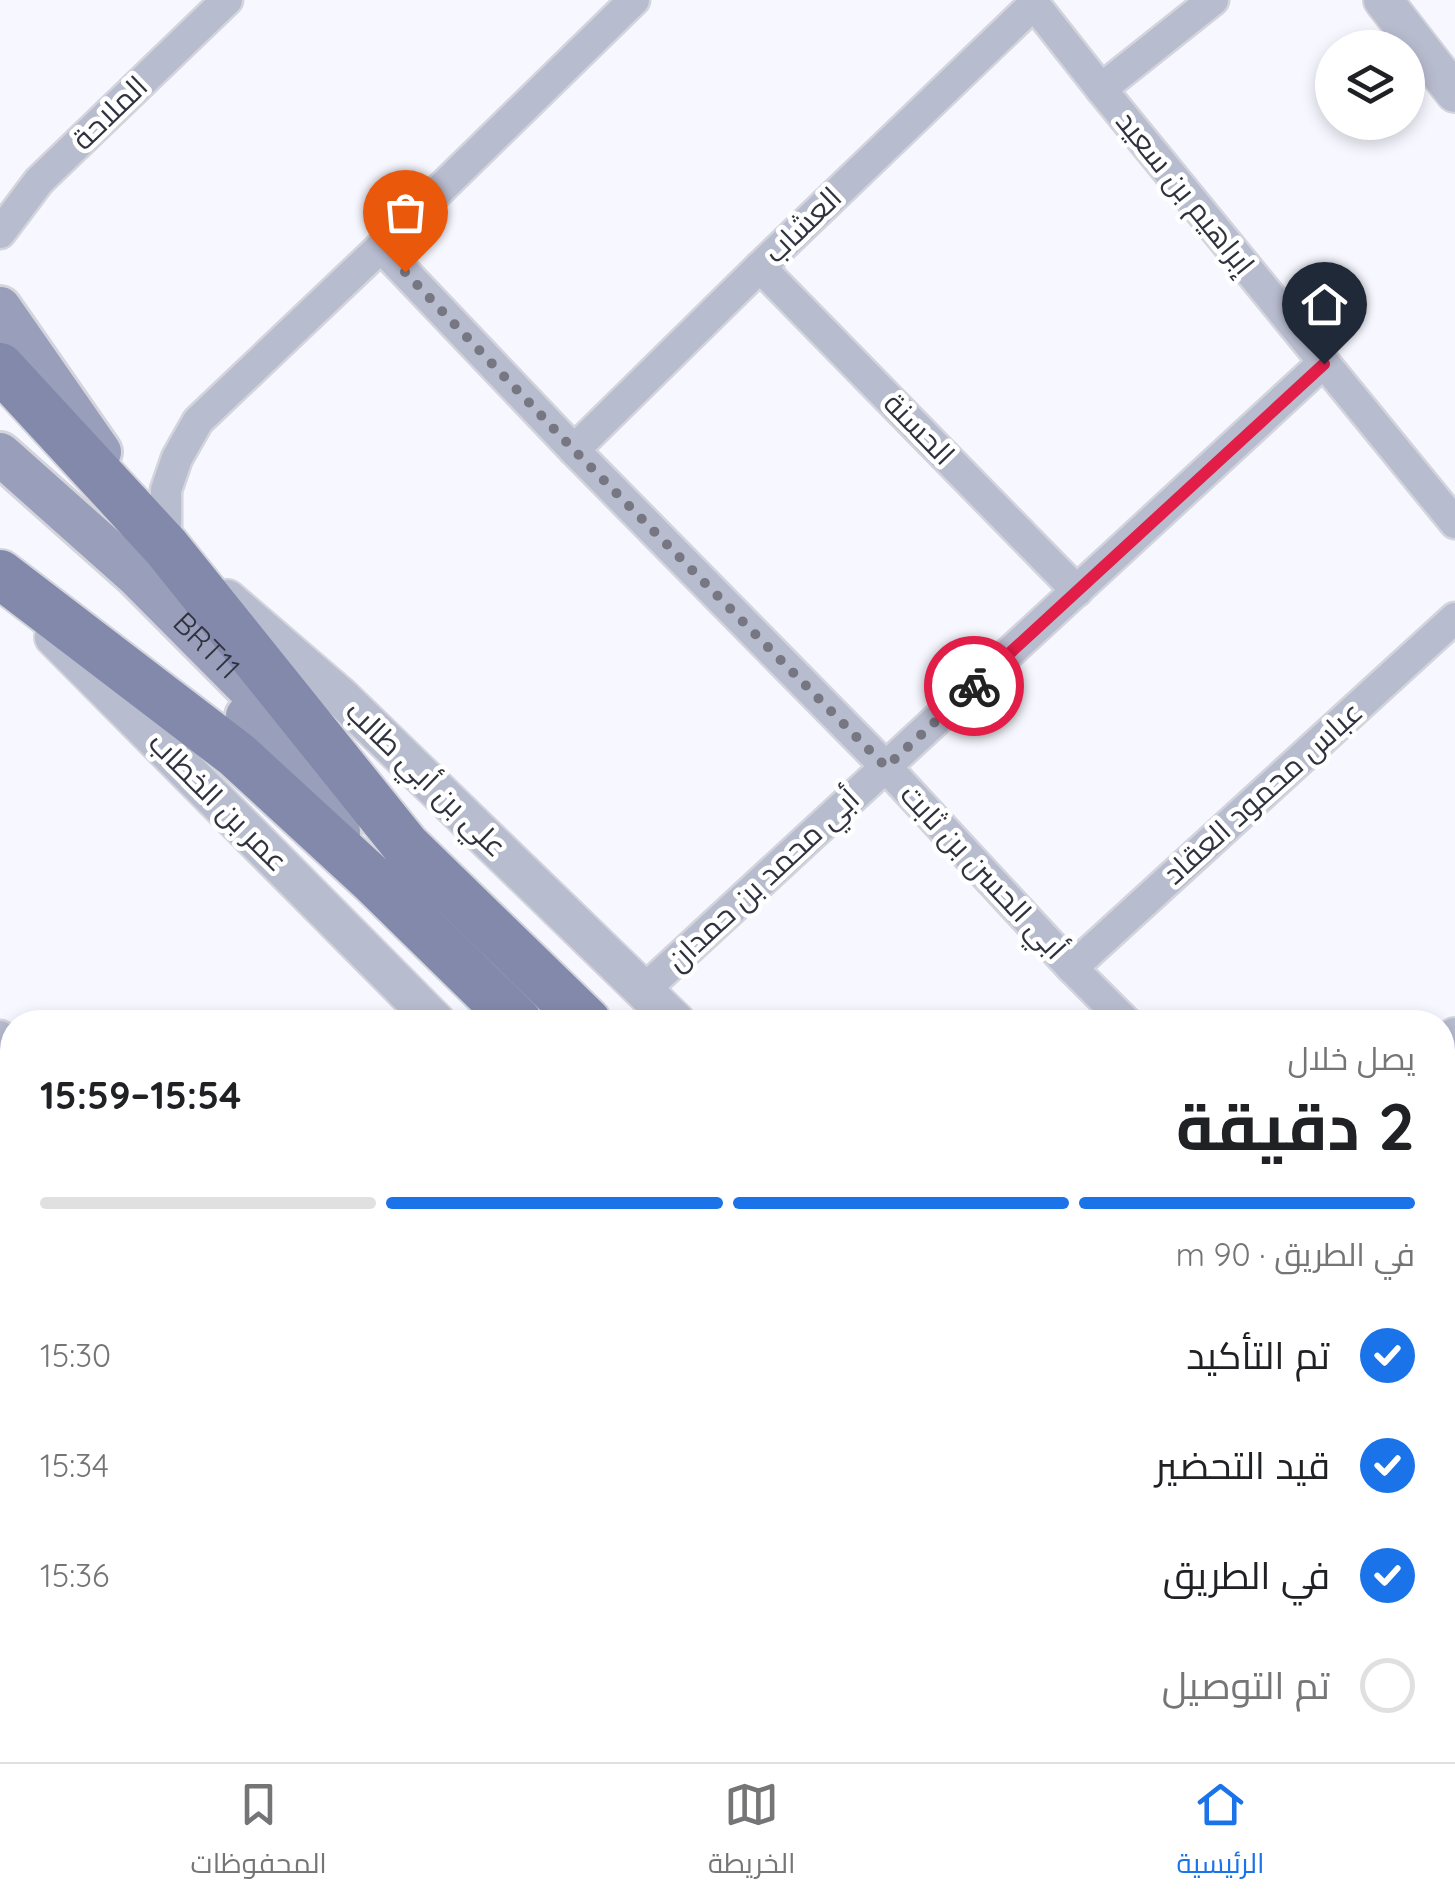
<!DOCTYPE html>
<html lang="ar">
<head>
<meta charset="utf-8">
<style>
  :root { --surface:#fff; --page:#f6f6f6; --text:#202124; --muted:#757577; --line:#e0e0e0; --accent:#1a73e8 }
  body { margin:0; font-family:Quicksand,Cairo,sans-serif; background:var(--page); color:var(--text); direction:rtl; height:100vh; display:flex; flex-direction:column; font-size:38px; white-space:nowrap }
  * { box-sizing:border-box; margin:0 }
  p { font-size:32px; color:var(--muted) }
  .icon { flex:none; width:55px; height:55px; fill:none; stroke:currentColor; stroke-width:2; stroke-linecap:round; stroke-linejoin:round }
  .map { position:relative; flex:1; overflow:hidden; direction:ltr }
  .side { position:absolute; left:0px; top:1010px; width:1455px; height:752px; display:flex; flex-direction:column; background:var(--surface); border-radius:40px 40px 0 0; box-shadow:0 5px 15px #0003; direction:rtl }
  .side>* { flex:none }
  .buttons { position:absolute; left:1315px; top:30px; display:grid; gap:20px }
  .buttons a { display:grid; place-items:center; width:110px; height:110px; border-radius:50%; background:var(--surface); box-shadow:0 5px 15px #0003; font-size:50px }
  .pin { position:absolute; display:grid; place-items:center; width:85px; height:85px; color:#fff; margin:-102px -42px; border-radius:50% 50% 50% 0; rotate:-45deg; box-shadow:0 0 10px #0007 }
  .pin .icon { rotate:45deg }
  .courier { position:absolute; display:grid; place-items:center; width:100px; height:100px; margin:-50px; border:8px solid #e11d48; border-radius:50%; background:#fff; color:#222; box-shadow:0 2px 12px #0007 }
  .headline em { font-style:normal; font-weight:700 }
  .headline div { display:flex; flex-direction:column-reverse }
  .headline { display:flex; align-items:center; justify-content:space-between; height:170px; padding:0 40px }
  h1 { font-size:65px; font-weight:700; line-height:75px }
  .bar { display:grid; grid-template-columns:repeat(4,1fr); gap:15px 10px; align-content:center; height:120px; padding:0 40px }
  .bar i { height:12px; border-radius:8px; background:var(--line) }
  .bar .on { background:var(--accent) }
  .bar p { grid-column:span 4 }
  ol { padding:0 40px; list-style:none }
  li { display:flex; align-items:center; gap:30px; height:110px }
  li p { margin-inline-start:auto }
  li .icon { padding:10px; border-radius:50%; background:var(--accent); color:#fff; stroke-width:4 }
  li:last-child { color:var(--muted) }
  li i { width:55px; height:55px; border:5px solid var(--line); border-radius:50% }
  .dock { display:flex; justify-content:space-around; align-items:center; height:140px; border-top:2px solid var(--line); background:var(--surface); font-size:28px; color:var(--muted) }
  .dock a { display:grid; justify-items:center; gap:5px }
  .dock .on { color:var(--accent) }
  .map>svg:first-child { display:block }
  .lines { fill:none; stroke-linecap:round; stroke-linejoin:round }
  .minor-casing { stroke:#d3d4dc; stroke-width:35 }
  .tertiary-casing { stroke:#d3d4dc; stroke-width:42 }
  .secondary-casing { stroke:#d3d4dc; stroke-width:48 }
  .primary-casing { stroke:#d3d4dc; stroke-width:52 }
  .minor { stroke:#b8bccf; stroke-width:30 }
  .tertiary { stroke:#b8bccf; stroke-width:38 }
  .secondary { stroke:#999eba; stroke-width:42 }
  .primary { stroke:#8389ab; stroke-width:48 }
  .rail-casing { stroke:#6b6c78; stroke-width:11 }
  .rail { stroke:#fff; stroke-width:8; stroke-dasharray:22; stroke-linecap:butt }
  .done { stroke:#767782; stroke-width:10; stroke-dasharray:0 18 }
  .route { stroke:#e11d48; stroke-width:12 }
  .labels { text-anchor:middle; stroke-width:9; stroke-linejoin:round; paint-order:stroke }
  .street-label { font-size:30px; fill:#30323f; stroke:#fff }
</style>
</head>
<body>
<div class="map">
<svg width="1455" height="1762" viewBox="0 0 1455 1762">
  <rect width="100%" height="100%" fill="#f7f8ff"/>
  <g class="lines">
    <g class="minor-casing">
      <g id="minor">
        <path d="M1031 0 1101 89 1455 523"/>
        <path d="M1101 89 1213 0"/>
        <path d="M0 233 39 181 227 0"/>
        <path d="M381 247 574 450 886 767 1072 968 1126 1022"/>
        <path d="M760 267 1077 591"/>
        <path d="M574 450 760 267 1034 4"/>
        <path d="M166 547V490L177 458 198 421 381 247 634 0"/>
        <path d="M1072 968 1455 618"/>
        <path d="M644 990 1323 363"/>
        <path d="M0 1036 12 1047"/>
        <path d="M0 1234 12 1231"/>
      </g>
    </g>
    <g class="tertiary-casing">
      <g id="tertiary">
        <path d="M1383 0 1455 93"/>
        <path d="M227 599 342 698 676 1022"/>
        <path d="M54 637 436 1022"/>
        <path d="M1442 1048 1455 1037"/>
      </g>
    </g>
    <g class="secondary-casing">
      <g id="secondary">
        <path d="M0 308 100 452"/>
        <path id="s1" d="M0 454 136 575 289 729"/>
        <path d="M247 716 283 757 339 832"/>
      </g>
    </g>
    <g class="primary-casing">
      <g id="primary">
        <path d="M0 367 166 547 406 846 587 1022"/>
        <path d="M0 574 237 755 373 880 518 1022"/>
        <path d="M1245 1750 1257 1762"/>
        <path d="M1325 1750 1336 1762"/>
      </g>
    </g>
    <use href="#minor" class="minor"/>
    <use href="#tertiary" class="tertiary"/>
    <use href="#secondary" class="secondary"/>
    <use href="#primary" class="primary"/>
    <g class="rail-casing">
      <g id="rail">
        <path d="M0 1596 12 1594"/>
        <path d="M1442 1633 1455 1635"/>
        <path d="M0 1676 12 1674"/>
        <path d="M1442 1721 1455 1723"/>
        <path d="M0 1739 12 1737"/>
        <path d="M1080 1750 1161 1762"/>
      </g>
    </g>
    <use href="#rail" class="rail"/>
  </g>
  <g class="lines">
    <path class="done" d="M405 272 574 450 886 767 974 686"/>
    <path class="route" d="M974 686 1324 364"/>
  </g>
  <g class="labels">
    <g class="street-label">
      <text transform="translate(110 113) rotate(-44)" y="10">الملاحة</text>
      <text transform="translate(1185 193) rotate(51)" y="10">إبراهيم بن سعيد</text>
      <text transform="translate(803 225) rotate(-44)" y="10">العشاب</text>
      <text transform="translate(919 429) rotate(46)" y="10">الحسنة</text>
      <text dy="10" stroke="none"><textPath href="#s1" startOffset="282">BRT11</textPath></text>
      <text transform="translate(426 779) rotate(44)" y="10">علي بن أبي طالب</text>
      <text transform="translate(1263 793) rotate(-42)" y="10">عباس محمود العقاد</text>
      <text transform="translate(218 802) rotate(45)" y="10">عمر بن الخطاب</text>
      <text transform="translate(983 872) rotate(47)" y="10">أبي الحسن بن ثابت</text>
      <text transform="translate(763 880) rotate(-43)" y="10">أبي محمد بن حمدان</text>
    </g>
  </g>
</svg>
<div class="buttons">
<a><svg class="icon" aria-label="layers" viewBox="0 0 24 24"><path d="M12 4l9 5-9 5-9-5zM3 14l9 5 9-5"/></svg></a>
</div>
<div class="pin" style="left:405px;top:272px;background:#ea580c"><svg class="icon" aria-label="bag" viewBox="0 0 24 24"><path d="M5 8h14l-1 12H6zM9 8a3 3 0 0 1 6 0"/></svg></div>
<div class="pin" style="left:1324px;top:364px;background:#1f2937"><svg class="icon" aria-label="home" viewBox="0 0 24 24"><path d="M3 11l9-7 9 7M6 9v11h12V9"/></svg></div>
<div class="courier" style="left:974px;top:686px"><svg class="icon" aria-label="bike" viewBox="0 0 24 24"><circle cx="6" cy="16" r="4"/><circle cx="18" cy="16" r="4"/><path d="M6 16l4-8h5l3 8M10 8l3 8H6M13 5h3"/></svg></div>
<section class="side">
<div class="headline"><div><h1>2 دقيقة</h1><p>يصل خلال</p></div><em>15:54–15:59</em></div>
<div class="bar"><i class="on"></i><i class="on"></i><i class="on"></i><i></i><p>في الطريق · 90 m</p></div>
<ol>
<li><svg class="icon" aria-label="check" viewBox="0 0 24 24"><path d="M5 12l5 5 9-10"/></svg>تم التأكيد<p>15:30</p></li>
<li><svg class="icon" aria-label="check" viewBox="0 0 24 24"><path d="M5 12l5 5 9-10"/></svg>قيد التحضير<p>15:34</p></li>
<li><svg class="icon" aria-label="check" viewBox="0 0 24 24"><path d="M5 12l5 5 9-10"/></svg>في الطريق<p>15:36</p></li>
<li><i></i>تم التوصيل</li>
</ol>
</section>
</div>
<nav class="dock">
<a class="on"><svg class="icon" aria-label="home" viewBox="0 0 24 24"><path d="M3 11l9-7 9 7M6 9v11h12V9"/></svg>الرئيسية</a>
<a><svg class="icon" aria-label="map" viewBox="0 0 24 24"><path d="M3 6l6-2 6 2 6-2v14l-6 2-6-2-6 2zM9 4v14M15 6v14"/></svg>الخريطة</a>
<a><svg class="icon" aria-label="saved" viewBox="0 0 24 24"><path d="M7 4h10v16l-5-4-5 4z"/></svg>المحفوظات</a>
</nav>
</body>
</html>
